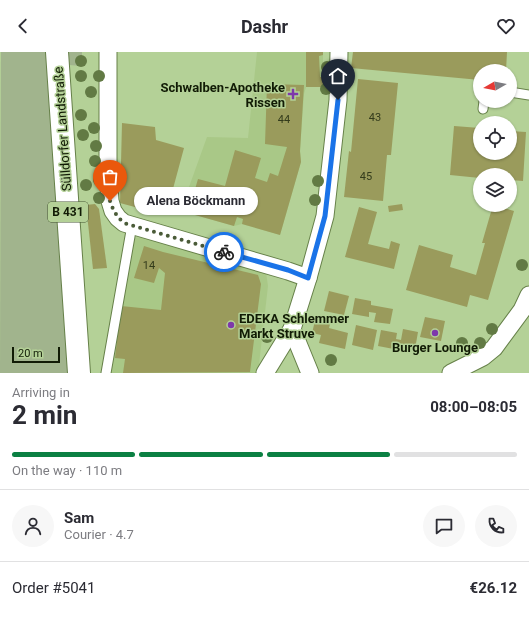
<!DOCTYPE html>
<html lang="en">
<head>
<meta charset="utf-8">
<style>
  :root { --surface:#fff; --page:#f7f7f7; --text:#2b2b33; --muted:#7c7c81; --line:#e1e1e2; --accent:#0b8043 }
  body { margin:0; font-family:Roboto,sans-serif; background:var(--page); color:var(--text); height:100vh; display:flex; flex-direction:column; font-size:15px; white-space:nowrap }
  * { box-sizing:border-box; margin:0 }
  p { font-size:13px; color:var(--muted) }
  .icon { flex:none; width:22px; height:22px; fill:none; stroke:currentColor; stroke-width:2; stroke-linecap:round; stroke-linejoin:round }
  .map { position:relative; height:321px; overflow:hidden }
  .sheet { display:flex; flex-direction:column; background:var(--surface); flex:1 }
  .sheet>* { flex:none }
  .needle { width:26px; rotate:261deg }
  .buttons { position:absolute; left:473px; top:12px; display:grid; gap:8px }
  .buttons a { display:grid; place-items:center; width:44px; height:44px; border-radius:50%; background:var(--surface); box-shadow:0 1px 3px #0004; font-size:20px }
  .scale { position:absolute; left:12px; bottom:10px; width:48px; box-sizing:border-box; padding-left:4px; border:2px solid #111b05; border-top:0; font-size:11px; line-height:14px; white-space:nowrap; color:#111b05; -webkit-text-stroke:3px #b4d197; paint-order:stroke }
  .pin { position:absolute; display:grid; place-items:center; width:34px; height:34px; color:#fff; margin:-41px -17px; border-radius:50% 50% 50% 0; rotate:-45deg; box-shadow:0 0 4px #0007 }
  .pin .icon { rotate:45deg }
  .courier { position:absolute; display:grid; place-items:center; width:40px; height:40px; margin:-20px; border:3px solid #1a73e8; border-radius:50%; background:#fff; color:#222; box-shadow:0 1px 5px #0007 }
  .bubble { position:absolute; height:28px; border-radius:14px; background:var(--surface); box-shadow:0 1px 3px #0004; font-size:13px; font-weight:700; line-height:28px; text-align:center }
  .head em { font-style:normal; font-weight:700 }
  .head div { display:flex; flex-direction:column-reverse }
  .head { display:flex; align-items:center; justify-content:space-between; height:68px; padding:0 12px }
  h1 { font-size:26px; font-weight:700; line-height:30px }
  .bar { display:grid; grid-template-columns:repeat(4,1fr); gap:6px 4px; align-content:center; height:48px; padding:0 12px }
  .bar i { height:5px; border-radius:3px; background:var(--line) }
  .bar .selected { background:var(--accent) }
  .bar p { grid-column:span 4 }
  .line { display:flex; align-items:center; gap:10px; padding:0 12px; border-top:1px solid var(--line) }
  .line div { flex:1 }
  .round { display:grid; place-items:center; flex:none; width:42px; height:42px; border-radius:21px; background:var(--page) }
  header { display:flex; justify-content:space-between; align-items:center; height:52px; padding:0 12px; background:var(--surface); font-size:18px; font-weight:700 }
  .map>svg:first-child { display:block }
  .built { fill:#a9c887 }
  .green { fill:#a1b48d }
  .building { fill:#9a9b5c }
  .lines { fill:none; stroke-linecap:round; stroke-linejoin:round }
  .lane-casing { stroke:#668049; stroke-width:11 }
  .street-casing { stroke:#668049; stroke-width:19 }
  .highway-casing { stroke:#668049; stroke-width:24 }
  .lane { stroke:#fff; stroke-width:9 }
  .street { stroke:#fff; stroke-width:17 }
  .highway { stroke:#fff; stroke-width:22 }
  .tree { fill:#627a44 }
  .done { stroke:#4a5b38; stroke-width:4; stroke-dasharray:0 7.2 }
  .route { stroke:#1a73e8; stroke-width:5 }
  .poi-dot { fill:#7e38ab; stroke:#b4d197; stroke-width:1.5 }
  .labels { text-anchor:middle; stroke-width:3; stroke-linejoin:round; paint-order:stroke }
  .number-label { font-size:11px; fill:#333b1b }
  .shield { fill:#b4d197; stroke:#425231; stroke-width:1 }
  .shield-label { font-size:12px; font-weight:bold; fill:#111b05 }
  .poi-label { font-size:13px; font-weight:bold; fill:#111b05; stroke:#b4d197; text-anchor:end }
  .street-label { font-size:13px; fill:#111b05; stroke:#b4d197 }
</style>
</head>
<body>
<header><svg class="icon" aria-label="back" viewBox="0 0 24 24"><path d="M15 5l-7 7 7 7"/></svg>Dashr<svg class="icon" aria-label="heart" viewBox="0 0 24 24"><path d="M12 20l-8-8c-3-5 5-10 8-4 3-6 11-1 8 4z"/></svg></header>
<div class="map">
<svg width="529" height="321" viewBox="0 0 529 321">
  <rect width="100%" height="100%" fill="#b4d197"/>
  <g class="built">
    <path d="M257 0H323V35H306L304 42 300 99 301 110 280 183 242 172 234 174 188 161 180 160 207 85 248 86Z"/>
    <path d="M140 185 266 220 268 234 258 321H111L122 242 134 186Z"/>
  </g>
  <g class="green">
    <path d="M1 0H47L70 321H0Z"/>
    <path d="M68 0H82V14L69 13Z"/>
  </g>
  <g class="building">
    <path d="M306 0H323V3L319 4 320 25H323V35H306Z"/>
    <path d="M353 0H507L506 19H480V28L351 16Z"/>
    <path d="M358 27 398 31 391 103H387L383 149 344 145 349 99 351 100Z"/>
    <path d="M267 32 304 33 300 99 301 110 280 183 242 172 243 167 237 165 234 174 188 161 198 127 225 134 235 98 261 106 255 126 267 130 270 121 278 124 287 95 265 92Z"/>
    <path d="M122 71 155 75 156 88 184 96 167 159 158 157 157 161 120 151Z"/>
    <path d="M454 74 480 76V101H510V79L526 80 523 129 510 128V123H480V126L450 123Z"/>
    <path d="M95 152 99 157 107 216 93 217 86 153Z"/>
    <path d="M402 152 403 158 389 160 388 154Z"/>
    <path d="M493 153 514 159 488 248 470 243 467 255 406 238 419 193 453 203 450 215 476 223 485 191H482Z"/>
    <path d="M359 155 377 160 368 192 389 197 391 189 400 192 394 217 345 205Z"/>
    <path d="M144 194 163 200 258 223 261 232 250 320 123 321 125 307 115 306 121 254 161 258 165 221 159 216 154 231 134 226Z"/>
    <path d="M329 239 349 244 344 263 324 259Z"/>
    <path d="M355 246 371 249V253L393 257 390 272 374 270 376 261 369 260V265L352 262Z"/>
    <path d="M316 265 331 268 329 276 348 281 345 297 319 291 321 283 312 281Z"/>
    <path d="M425 265 445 269 441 289 420 285Z"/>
    <path d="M356 273 377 278 373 298 352 293Z"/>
    <path d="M403 277 418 280 415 297 400 294 399 298 378 294 381 278 397 281 396 287 401 288Z"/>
  </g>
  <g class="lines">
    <g class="lane-casing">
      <g id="lane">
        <path d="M510 40 529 43"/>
        <path d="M483 57 484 49"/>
        <path d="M106 321 132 173"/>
      </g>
    </g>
    <g class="street-casing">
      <g id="street">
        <path d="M108 0V120L110 149 113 159 118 166 124 171 288 219 308 226"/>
        <path d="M292 277 310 321"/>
        <path d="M265 321 292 277 308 226 325 164 338 48 339 0"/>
        <path d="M451 321 483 305 494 296 522 258 529 243"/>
      </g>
    </g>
    <g class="highway-casing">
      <path id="highway" d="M57 0 79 321"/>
    </g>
    <use href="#lane" class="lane"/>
    <use href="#street" class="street"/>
    <use href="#highway" class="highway"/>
  </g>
  <g class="tree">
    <circle cx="81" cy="9" r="6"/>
    <circle cx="327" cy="15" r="6"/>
    <circle cx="81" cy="24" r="6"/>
    <circle cx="99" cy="24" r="6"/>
    <circle cx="326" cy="37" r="6"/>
    <circle cx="91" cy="40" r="6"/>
    <circle cx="81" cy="63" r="6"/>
    <circle cx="94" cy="76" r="6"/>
    <circle cx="83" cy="83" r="6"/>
    <circle cx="96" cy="94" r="6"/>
    <circle cx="95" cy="109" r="6"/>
    <circle cx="99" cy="128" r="6"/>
    <circle cx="318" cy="129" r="6"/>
    <circle cx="86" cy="133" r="6"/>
    <circle cx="99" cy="146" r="6"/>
    <circle cx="315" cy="148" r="6"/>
    <circle cx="522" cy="213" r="6"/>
    <circle cx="492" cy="277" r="6"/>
    <circle cx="267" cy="285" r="6"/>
    <circle cx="462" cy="291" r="6"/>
    <circle cx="480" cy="291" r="6"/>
    <circle cx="331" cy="308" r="6"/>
  </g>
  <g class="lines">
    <path class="done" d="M110 149C113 158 116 164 124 171L224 200"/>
    <path class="route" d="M224 200 288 218 308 226 325 164 338 48"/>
  </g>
  <g class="poi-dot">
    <path d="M291 36h4v4h4v4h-4v4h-4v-4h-4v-4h4z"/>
    <circle cx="231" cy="273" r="4"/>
    <circle cx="435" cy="281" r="4"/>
  </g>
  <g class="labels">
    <g class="number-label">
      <text x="375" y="69">43</text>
      <text x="284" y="71">44</text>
      <text x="366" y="128">45</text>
      <text x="149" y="217">14</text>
    </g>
    <rect class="shield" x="48" y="150" width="40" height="20" rx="3"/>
    <g class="shield-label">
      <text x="68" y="164">B 431</text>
    </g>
    <g class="poi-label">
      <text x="285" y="40">Schwalben-Apotheke<tspan x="285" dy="15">Rissen</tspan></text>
      <text x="239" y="271" text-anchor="start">EDEKA Schlemmer<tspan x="239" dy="15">Markt Struve</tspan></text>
      <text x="435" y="300" text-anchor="middle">Burger Lounge</text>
    </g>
    <g class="street-label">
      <text transform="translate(62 77) rotate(-94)" y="5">Sülldorfer Landstraße</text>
    </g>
  </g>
</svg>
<div class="buttons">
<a><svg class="needle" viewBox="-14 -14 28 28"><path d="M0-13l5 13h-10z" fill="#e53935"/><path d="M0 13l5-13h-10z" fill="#7c7c81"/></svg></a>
<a><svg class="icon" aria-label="locate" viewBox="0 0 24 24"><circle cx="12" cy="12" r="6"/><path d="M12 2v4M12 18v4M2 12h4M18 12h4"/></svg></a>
<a><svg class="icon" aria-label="layers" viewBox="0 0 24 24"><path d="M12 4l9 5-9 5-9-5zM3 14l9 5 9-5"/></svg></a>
</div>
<div class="scale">20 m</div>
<div class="pin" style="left:110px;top:149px;background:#ea580c"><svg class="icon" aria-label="bag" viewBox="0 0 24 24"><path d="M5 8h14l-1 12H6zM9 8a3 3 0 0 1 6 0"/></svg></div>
<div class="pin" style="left:338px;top:48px;background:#1f2937"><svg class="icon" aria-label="home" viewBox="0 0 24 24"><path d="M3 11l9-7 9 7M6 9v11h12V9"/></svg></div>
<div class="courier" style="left:224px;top:200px"><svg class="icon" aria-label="bike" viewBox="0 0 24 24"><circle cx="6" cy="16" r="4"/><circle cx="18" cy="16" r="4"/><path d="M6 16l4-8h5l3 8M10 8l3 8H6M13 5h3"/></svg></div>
<div class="bubble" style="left:134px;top:135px;width:124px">Alena Böckmann</div>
</div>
<section class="sheet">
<div class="head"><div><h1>2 min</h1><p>Arriving in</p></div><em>08:00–08:05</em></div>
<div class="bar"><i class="selected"></i><i class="selected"></i><i class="selected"></i><i></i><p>On the way · 110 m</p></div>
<div class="line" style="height:72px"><a class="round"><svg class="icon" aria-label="person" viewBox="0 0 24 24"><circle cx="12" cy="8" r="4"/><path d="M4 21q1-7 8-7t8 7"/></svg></a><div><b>Sam</b><p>Courier · 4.7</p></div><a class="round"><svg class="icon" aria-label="chat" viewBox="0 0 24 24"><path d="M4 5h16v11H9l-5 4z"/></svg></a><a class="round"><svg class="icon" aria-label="phone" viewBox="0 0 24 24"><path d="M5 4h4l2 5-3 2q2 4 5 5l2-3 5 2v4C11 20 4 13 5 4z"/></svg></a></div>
<div class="line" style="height:52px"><div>Order #5041</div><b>€26.12</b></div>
</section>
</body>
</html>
